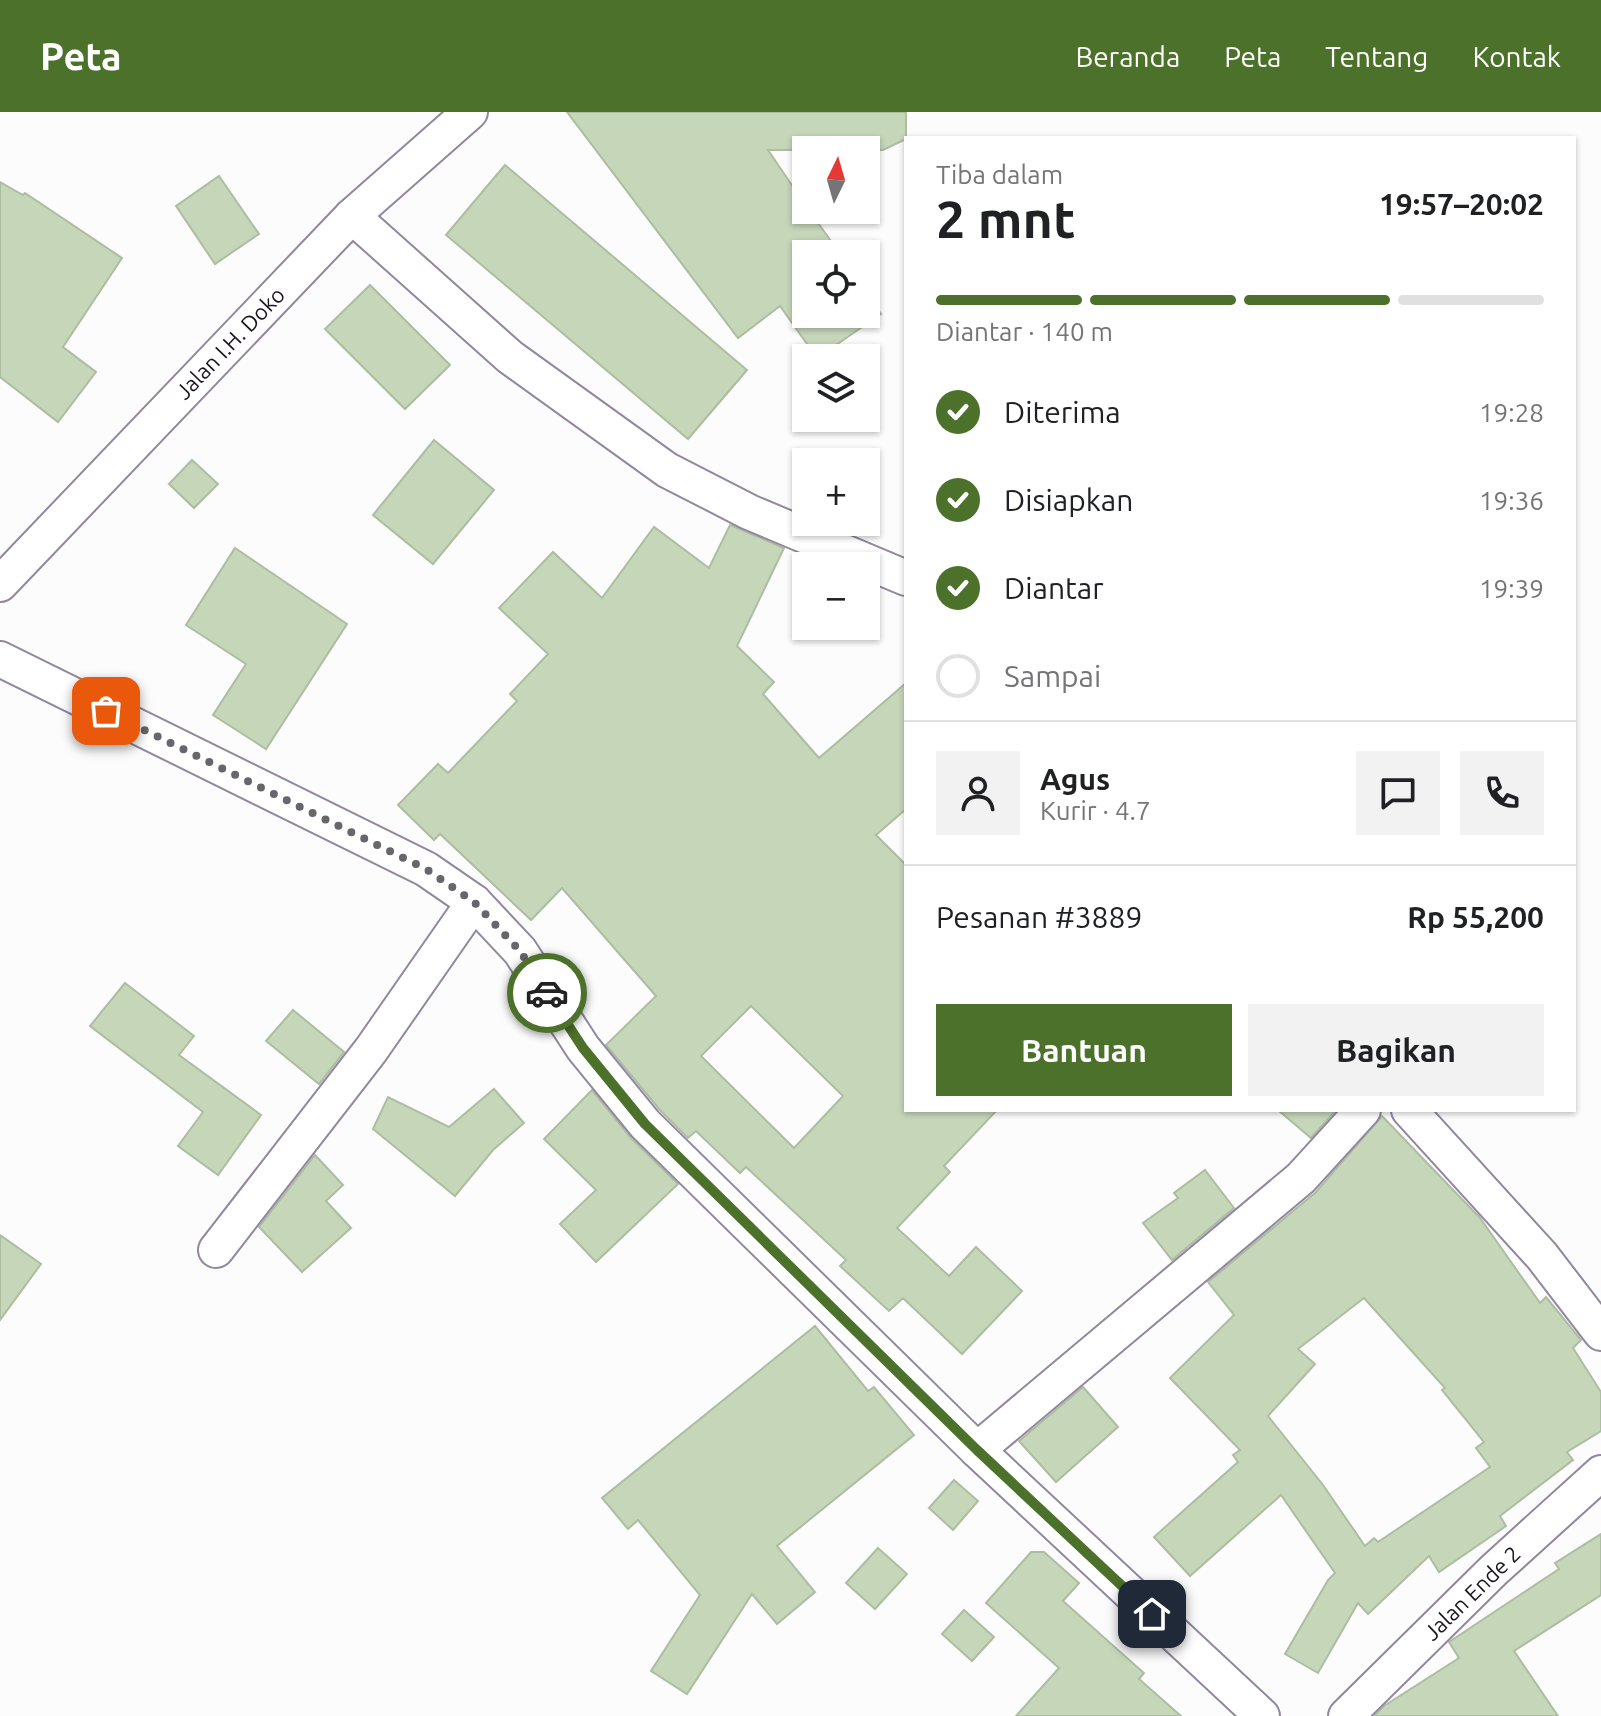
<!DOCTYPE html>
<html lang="id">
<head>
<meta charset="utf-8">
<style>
  :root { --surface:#fff; --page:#f2f2f2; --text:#202124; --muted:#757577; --line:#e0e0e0; --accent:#4c712a }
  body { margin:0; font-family:Ubuntu,sans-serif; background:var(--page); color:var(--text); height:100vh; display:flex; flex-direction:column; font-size:30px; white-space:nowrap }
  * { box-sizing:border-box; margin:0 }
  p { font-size:26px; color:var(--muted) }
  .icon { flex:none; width:44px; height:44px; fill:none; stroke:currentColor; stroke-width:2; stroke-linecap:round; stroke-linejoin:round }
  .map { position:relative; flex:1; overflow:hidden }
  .side { position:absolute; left:904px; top:24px; width:672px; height:976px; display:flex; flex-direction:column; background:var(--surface); border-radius:0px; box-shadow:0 2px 6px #0004 }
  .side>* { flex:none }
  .needle { width:52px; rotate:5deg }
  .tools { position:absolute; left:792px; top:24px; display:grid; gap:16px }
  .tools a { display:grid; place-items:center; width:88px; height:88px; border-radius:0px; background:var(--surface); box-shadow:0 2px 6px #0004; font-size:40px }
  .pin { position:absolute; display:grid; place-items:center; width:68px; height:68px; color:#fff; margin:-34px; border-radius:16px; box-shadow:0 4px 12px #0006 }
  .courier { position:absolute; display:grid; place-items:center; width:80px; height:80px; margin:-40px; border:6px solid #4c712a; border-radius:50%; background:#fff; color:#222; box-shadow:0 2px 10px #0007 }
  .head em { font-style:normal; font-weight:700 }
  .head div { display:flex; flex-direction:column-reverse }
  .head { display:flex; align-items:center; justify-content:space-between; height:136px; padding:0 32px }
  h1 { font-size:52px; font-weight:700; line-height:60px }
  .bar { display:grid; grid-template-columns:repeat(4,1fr); gap:12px 8px; align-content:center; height:96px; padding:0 32px }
  .bar i { height:10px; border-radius:6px; background:var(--line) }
  .bar .selected { background:var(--accent) }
  .bar p { grid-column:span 4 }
  .line { display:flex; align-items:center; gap:20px; padding:0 32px; border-top:2px solid var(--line) }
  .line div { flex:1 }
  .round { display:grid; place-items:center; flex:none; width:84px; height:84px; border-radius:0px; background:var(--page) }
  ol { padding:0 32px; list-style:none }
  li { display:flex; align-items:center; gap:24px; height:88px }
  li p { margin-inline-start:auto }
  li .icon { padding:8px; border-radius:50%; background:var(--accent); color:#fff; stroke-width:4 }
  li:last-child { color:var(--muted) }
  li i { width:44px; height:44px; border:4px solid var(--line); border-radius:50% }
  .button { display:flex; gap:16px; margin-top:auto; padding:16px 32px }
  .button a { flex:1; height:92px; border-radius:0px; background:var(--accent); color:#fff; font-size:32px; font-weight:700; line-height:92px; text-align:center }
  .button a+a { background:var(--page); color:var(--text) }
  header { display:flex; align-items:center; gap:48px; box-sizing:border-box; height:112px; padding:0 40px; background:var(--accent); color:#fff }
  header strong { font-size:38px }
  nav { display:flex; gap:44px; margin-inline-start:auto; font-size:28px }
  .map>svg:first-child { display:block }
  .building { fill:#c5d6b9; stroke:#adbda1; stroke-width:2; fill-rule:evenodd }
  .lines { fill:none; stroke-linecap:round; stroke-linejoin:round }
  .minor-casing { stroke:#9286a1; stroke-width:38 }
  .minor { stroke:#fff; stroke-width:34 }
  .done { stroke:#68656c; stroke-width:8; stroke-dasharray:0 14.4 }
  .route { stroke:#4c712a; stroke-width:10 }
  .labels { text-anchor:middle; stroke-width:8; stroke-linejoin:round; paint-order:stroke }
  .street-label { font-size:22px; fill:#19141f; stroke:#fff }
</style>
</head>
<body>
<header>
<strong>Peta</strong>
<nav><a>Beranda</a><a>Peta</a><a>Tentang</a><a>Kontak</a></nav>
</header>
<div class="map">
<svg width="1601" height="1604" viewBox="0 0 1601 1604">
  <rect width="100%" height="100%" fill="#fcfcfc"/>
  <g class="building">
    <path d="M567 0H906V27L883 38H768L806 94V98H809L840 142H806V202H866V180L881 202 817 246 780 194 738 226Z"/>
    <path d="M505 53 747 258 688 327 446 123Z"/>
    <path d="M219 64 259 122 215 152 176 94Z"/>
    <path d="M0 70 23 83 25 81 122 146 63 235 96 260 58 310 0 265Z"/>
    <path d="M370 173 450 253 405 297 325 217Z"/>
    <path d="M434 328 494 378 433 452 373 403Z"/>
    <path d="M192 348 218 372 194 396 169 372Z"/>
    <path d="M730 413 784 436 737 534 774 570 763 582 819 646 906 571V697L876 723 906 753V998H997L944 1054 950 1060 897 1116 949 1164 976 1135 1022 1179 962 1242 903 1186 889 1199 840 1154 846 1148 746 1055 740 1061 696 1019 688 1026 660 998 606 933 656 884 562 776 531 808 440 722 434 728 398 693 438 652 448 661 517 589 510 582 548 542 499 496 553 440 602 486 654 415 709 456ZM751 894 843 984 794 1036 701 944Z"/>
    <path d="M235 436 347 512 266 637 213 603 246 552 186 513Z"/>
    <path d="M125 871 194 924 179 943 261 1003 218 1063 178 1034 203 1000 90 914Z"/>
    <path d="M293 898 344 940 319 972 266 929Z"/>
    <path d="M494 977 524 1011 493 1038 455 1084 373 1017 388 985 449 1015Z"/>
    <path d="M592 978 631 1026 678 1072 596 1150 560 1112 596 1078 544 1027Z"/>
    <path d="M1278 998H1336L1311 1026Z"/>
    <path d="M1382 1004 1480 1106 1540 1191 1546 1185 1581 1228 1573 1236 1601 1280V1319L1567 1340 1573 1348 1500 1404 1506 1414 1439 1460 1429 1444 1368 1502 1358 1491 1318 1561 1285 1542 1328 1468 1335 1461 1281 1383 1190 1464 1154 1425 1238 1350 1233 1343 1240 1338 1170 1266 1234 1203 1208 1170 1316 1080ZM1364 1186 1445 1276 1442 1278 1484 1330 1476 1336 1490 1355 1378 1430 1374 1426 1365 1434 1323 1373 1268 1304 1315 1252 1298 1237Z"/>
    <path d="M315 1043 343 1073 326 1089 351 1116 302 1160 259 1115Z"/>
    <path d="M1205 1058 1234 1096 1172 1148 1143 1111 1178 1086 1174 1081Z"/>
    <path d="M0 1123 41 1152 0 1208Z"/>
    <path d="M815 1214 868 1279 874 1275 914 1323 777 1434 815 1480 777 1512 752 1482 687 1582 651 1559 700 1483 638 1408 628 1417 602 1386Z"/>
    <path d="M1083 1275 1118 1315 1056 1370 1019 1329Z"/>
    <path d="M954 1368 978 1389 953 1418 929 1396Z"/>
    <path d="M1601 1422V1483L1514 1539 1558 1604H1374L1384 1594 1459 1546 1449 1530 1559 1457 1555 1451Z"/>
    <path d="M878 1436 907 1462 875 1497 846 1471Z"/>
    <path d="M1031 1440H1044L1079 1471 1063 1489 1144 1561 1139 1567 1181 1604H1016L1059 1556 986 1491Z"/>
    <path d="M964 1498 994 1525 972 1549 942 1522Z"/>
  </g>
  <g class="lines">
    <g class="minor-casing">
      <g id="minor">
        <path d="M352 104 510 245 667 358 749 400 906 466"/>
        <path d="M0 472 352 104 470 0"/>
        <path d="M0 547 426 757 474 790 520 839 583 936 645 1012 977 1338 1262 1604"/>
        <path d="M1409 998 1542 1144 1601 1221"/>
        <path d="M216 1138 371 938 474 790"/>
        <path d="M977 1338 1301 1066 1363 998"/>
        <path d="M1346 1604 1494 1458 1601 1361"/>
      </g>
    </g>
    <use href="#minor" class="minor"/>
  </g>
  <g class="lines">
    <path class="done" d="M106 599 426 757 474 790 520 839 547 881"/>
    <path class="route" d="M547 881 583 936 645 1012 977 1338 1152 1502"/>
  </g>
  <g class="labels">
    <g class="street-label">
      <text transform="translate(230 231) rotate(-46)" y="8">Jalan I.H. Doko</text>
      <text transform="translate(1472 1481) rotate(-44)" y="8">Jalan Ende 2</text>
    </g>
  </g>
</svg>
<div class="tools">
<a><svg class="needle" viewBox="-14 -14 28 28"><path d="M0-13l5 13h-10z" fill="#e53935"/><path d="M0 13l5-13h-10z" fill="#757577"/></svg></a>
<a><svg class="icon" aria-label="locate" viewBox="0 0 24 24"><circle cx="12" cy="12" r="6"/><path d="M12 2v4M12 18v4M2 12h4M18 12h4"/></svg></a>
<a><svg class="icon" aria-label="layers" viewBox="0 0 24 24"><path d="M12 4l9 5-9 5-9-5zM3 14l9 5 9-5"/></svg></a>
<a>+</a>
<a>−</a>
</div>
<div class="pin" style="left:106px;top:599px;background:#ea580c"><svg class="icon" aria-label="bag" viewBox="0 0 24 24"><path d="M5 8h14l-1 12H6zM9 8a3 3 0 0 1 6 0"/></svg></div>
<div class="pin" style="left:1152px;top:1502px;background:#1f2937"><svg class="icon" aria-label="home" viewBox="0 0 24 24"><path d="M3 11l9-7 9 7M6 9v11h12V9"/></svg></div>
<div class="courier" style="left:547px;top:881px"><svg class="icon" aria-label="car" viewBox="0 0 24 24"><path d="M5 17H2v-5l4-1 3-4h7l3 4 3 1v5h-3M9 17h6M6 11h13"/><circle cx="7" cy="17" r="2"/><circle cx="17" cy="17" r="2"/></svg></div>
<section class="side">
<div class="head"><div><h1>2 mnt</h1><p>Tiba dalam</p></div><em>19:57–20:02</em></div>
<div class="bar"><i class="selected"></i><i class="selected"></i><i class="selected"></i><i></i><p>Diantar · 140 m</p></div>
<ol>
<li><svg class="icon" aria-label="check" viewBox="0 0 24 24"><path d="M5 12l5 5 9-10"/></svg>Diterima<p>19:28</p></li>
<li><svg class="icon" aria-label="check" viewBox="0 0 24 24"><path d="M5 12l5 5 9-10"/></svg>Disiapkan<p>19:36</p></li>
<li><svg class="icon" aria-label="check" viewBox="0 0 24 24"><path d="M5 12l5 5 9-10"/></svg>Diantar<p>19:39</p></li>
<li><i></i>Sampai</li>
</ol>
<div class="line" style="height:144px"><a class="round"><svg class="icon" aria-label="person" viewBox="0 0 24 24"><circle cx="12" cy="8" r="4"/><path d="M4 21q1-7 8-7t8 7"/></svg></a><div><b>Agus</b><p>Kurir · 4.7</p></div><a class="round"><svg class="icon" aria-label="chat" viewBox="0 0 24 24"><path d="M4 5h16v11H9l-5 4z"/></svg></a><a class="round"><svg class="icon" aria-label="phone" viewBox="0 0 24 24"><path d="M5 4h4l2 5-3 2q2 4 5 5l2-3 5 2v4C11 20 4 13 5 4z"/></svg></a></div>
<div class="line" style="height:104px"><div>Pesanan #3889</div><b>Rp 55,200</b></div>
<div class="button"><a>Bantuan</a><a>Bagikan</a></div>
</section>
</div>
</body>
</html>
